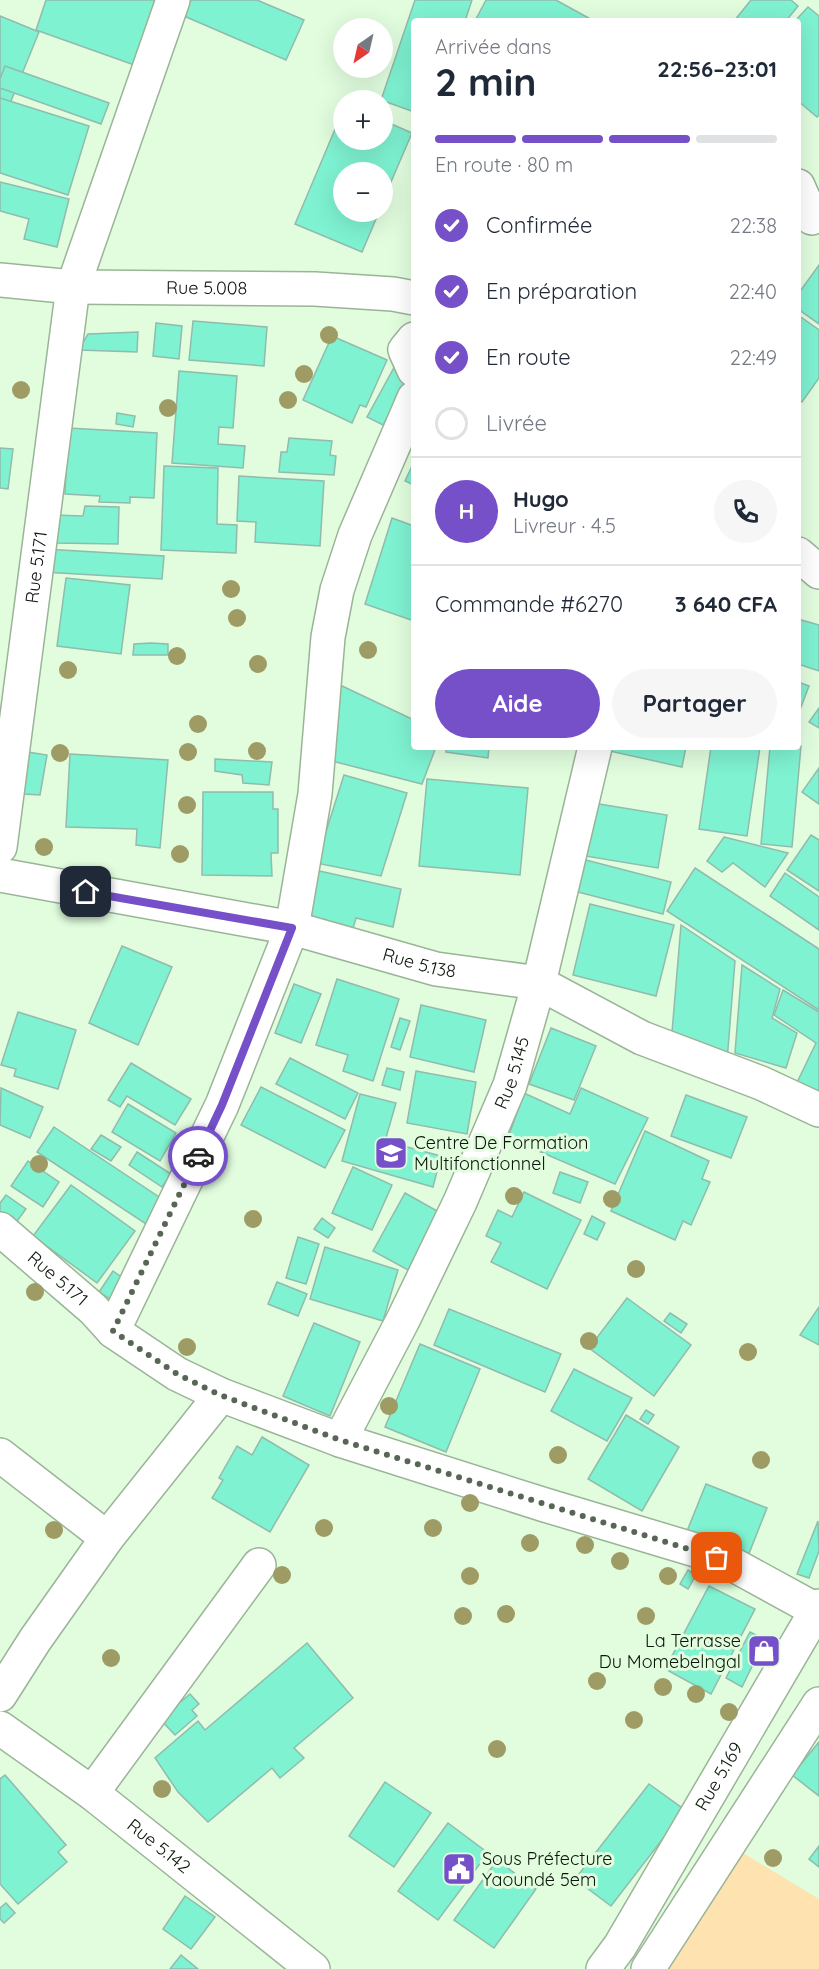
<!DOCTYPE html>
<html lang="fr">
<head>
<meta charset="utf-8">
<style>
  :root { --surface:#fff; --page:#f6f6f7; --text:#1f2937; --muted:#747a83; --line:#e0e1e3; --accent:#7550c9 }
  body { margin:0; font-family:Quicksand,sans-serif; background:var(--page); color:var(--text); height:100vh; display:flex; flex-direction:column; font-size:22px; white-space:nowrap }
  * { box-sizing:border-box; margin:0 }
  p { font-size:20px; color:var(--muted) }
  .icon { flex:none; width:33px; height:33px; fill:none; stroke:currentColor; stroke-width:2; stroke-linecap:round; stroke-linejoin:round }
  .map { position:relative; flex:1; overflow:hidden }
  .drawer { position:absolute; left:411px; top:18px; width:390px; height:732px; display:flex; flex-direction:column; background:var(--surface); border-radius:6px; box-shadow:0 6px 24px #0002 }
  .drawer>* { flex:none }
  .needle { width:39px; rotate:214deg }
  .fabs { position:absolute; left:333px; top:18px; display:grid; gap:12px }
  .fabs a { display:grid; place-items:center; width:60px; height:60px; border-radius:50%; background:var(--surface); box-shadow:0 6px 24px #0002; font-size:30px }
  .pin { position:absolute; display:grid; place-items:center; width:51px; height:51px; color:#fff; margin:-26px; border-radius:12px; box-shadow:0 3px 9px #0006 }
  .courier { position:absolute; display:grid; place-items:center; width:60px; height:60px; margin:-30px; border:4px solid #7550c9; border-radius:50%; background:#fff; color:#222; box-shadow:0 2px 8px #0007 }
  .headline em { font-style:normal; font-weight:800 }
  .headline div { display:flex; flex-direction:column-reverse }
  .headline { display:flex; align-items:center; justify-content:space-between; height:102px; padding:0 24px }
  h1 { font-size:39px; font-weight:800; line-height:45px }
  .bar { display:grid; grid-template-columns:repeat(4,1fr); gap:9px 6px; align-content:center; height:72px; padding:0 24px }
  .bar i { height:8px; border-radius:4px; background:var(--line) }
  .bar .selected { background:var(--accent) }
  .bar p { grid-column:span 4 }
  .line { display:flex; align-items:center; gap:15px; padding:0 24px; border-top:2px solid var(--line) }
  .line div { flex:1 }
  .round { display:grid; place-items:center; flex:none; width:63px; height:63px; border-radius:32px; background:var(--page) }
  ol { padding:0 24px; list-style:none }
  li { display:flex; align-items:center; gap:18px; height:66px }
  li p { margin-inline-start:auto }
  li .icon { padding:6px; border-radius:50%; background:var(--accent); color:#fff; stroke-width:4 }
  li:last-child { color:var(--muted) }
  li i { width:33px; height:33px; border:3px solid var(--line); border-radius:50% }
  .button { display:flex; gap:12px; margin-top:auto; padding:12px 24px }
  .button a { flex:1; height:69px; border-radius:36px; background:var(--accent); color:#fff; font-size:24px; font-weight:800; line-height:69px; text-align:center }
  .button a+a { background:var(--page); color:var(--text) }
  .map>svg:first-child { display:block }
  .green { fill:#fee2b0 }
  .building { fill:#7ef2d1; stroke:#91bbad; stroke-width:1.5 }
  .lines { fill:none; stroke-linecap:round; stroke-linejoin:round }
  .street-casing { stroke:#9ab497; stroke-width:36 }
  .secondary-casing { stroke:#9ab497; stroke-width:36 }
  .street { stroke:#fff; stroke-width:33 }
  .secondary { stroke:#fff; stroke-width:33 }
  .tree { fill:#9f9b65 }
  .done { stroke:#576655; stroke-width:6; stroke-dasharray:0 10.8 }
  .route { stroke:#7550c9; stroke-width:8 }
  .labels { text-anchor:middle; stroke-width:6; stroke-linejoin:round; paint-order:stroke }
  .street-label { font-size:18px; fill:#0c150b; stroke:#e1fdde }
  .poi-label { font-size:18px; fill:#0c150b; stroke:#e1fdde; text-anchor:start }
</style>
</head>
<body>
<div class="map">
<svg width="819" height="1969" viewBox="0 0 819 1969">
  <rect width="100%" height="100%" fill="#e1fdde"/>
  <path class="green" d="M730 1845 819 1899V1969H654Z"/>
  <g class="building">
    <path d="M46 0H160L137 66 36 30Z"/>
    <path d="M191 0H257L304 20 286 60 184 16Z"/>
    <path d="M415 0H472L465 21H414V112L381 100Z"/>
    <path d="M486 0H556L594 21H475Z"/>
    <path d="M751 0H791L798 6 786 21H734Z"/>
    <path d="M808 7 819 16V115L817 117 798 101V21H795Z"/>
    <path d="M0 16 39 32 9 106 0 102Z"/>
    <path d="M5 66 109 103 101 124 0 88V79Z"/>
    <path d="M0 98 89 126 68 195 0 173Z"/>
    <path d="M344 108V140H382V120L412 133 382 203V172H344V212H379L362 252 295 224Z"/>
    <path d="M0 182 69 199 57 247 24 239 29 219 0 211Z"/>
    <path d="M819 265V324L798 309V294Z"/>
    <path d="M798 315 819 330V378L802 402 798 399Z"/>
    <path d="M193 321 267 327 264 366 189 360Z"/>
    <path d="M156 323 182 326 179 359 153 356Z"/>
    <path d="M138 332 137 352 79 350 88 334Z"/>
    <path d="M332 336 387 360 366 407 360 405 352 423 303 400Z"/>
    <path d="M396 364 412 372 383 425 367 417Z"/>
    <path d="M179 371 237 376 233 428 219 427 218 444 245 446 243 468 172 463Z"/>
    <path d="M117 413 135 416 133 427 116 424Z"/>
    <path d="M68 428 157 433 154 498 130 497V503L99 502 100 496 65 494Z"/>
    <path d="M289 438 332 441 330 455 336 456 334 475 279 472 281 452H287Z"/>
    <path d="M0 448 13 449 8 489 0 488Z"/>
    <path d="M414 462V485L405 481Z"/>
    <path d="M164 466 218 468 217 524 237 525 236 553 161 550Z"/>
    <path d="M239 476 324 481 320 546 255 542 256 522 237 521Z"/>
    <path d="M85 506 119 507 118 544 54 543 55 515 83 516Z"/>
    <path d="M392 518 414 526V621L365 604Z"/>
    <path d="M44 549 164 556 162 579 43 572Z"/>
    <path d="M66 578 130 585 121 654 57 646Z"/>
    <path d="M798 619 819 625V671L798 664Z"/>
    <path d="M151 643 168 644V655H133L134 644Z"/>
    <path d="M798 682 809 686 798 715Z"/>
    <path d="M340 685 414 720V747H436L422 784 324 759Z"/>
    <path d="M819 708V728L809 722Z"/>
    <path d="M801 746 792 847 761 844 770 747Z"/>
    <path d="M446 747H489L488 758 446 752Z"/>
    <path d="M606 747H686L682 767 605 750Z"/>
    <path d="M711 747H760L747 836 699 829Z"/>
    <path d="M28 752 47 755 40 795 24 794Z"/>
    <path d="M70 754 168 760 160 848 136 845 137 829 66 827Z"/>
    <path d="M215 759 272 762 269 785 243 783 242 775 215 771Z"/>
    <path d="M819 768V804L802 792Z"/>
    <path d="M344 775 407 793 381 876 316 863Z"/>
    <path d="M427 779 528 788 520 875 419 866Z"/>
    <path d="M203 792H273V809H278V853H271L272 876 202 875Z"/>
    <path d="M593 803 667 815 658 868 585 856Z"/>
    <path d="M811 835 819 840V891L787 870Z"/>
    <path d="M724 837 788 853 765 887 733 863 722 872 707 861Z"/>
    <path d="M582 859 671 882 663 914 574 891Z"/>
    <path d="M695 868 819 949V1010L667 911Z"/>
    <path d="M315 870 401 889 393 927 356 918 352 932 341 929V924L304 916Z"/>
    <path d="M785 873 819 897V930L770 896Z"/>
    <path d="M590 904 674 925 656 996 573 975Z"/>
    <path d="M681 925 735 961 727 1061 671 1044Z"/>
    <path d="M122 946 172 967 138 1045 89 1023Z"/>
    <path d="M742 965 780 989 772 1018 797 1033 786 1068 735 1053Z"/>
    <path d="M337 979 399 999 373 1081 343 1071 348 1055 316 1045Z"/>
    <path d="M294 984 321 994 301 1043 275 1033Z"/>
    <path d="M783 990 819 1012V1108L791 1095 816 1043 774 1015Z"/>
    <path d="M421 1005 486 1020 474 1072 410 1057Z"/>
    <path d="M18 1012 76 1030 58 1089 14 1076 16 1069 1 1065Z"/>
    <path d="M400 1018 410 1021 400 1050 391 1047Z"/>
    <path d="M551 1028 596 1046 574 1100 529 1084Z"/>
    <path d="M290 1058 358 1093 345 1119 276 1084Z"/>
    <path d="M131 1063 191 1099 175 1125 127 1096 120 1107 108 1100Z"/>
    <path d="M387 1068 404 1072 400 1090 382 1085Z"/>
    <path d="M416 1071 476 1082 467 1134 407 1123Z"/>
    <path d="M261 1087 345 1130 325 1168 241 1125Z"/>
    <path d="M1 1088 43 1107 30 1138 0 1125Z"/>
    <path d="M581 1088 648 1118 615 1184 508 1138 524 1093 570 1114Z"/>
    <path d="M360 1094 396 1103 385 1141 441 1156 433 1187 342 1161Z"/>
    <path d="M686 1095 747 1117 731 1158 671 1136Z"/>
    <path d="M128 1104 176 1133 160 1161 112 1132Z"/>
    <path d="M54 1127 162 1199 146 1224 37 1152Z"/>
    <path d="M645 1131 709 1161 702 1179 710 1182 691 1225 683 1221 675 1240 611 1211Z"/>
    <path d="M101 1135 121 1147 111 1161 91 1149Z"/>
    <path d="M137 1152 171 1174 162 1187 129 1165Z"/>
    <path d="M28 1161 59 1182 43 1207 11 1186Z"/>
    <path d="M353 1167 392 1185 372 1230 332 1213Z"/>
    <path d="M560 1172 588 1182 580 1203 553 1193Z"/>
    <path d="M71 1185 135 1231 97 1283 33 1236Z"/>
    <path d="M524 1192 581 1220 547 1289 491 1262 501 1243 486 1236 498 1210 512 1217Z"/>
    <path d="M405 1193 439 1212 408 1270 373 1251Z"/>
    <path d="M6 1195 26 1209 12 1228 0 1219V1203Z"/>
    <path d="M592 1216 605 1223 597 1240 584 1234Z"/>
    <path d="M322 1218 335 1228 328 1238 314 1229Z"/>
    <path d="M298 1237 319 1244 306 1284 286 1278Z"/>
    <path d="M325 1247 398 1270 383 1321 310 1299Z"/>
    <path d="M113 1271 127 1281 113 1301 99 1292Z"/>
    <path d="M277 1282 307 1294 298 1316 268 1304Z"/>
    <path d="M627 1298 691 1345 654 1396 589 1348Z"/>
    <path d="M819 1307V1345L800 1335Z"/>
    <path d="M449 1309 561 1354 545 1392 434 1345Z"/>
    <path d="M670 1313 687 1324 681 1333 664 1321Z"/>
    <path d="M314 1323 360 1342 330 1416 283 1396Z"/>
    <path d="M420 1344 480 1369 446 1452 385 1427Z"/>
    <path d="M574 1369 632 1398 607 1441 551 1411Z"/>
    <path d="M646 1410 654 1415 648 1424 640 1419Z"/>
    <path d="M626 1415 679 1447 642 1511 588 1479Z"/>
    <path d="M262 1437 309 1465 270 1532 212 1498 223 1480 219 1478 237 1446 252 1455Z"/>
    <path d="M706 1484 767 1508 746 1561 685 1536Z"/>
    <path d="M818 1521 819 1551 809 1578 797 1574Z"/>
    <path d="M688 1570 696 1575 688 1589 680 1584Z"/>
    <path d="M709 1586 755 1609 711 1694 665 1669Z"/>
    <path d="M750 1632 765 1640 742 1687 726 1678Z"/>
    <path d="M307 1643 353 1698 294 1748 304 1758 280 1778 272 1768 208 1822 178 1792 155 1758 198 1721 205 1730Z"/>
    <path d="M190 1694 199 1704 192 1710 197 1716 175 1735 160 1719Z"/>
    <path d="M819 1742V1796L792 1775Z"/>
    <path d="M5 1775 66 1845 58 1852 67 1862 18 1904 0 1884V1779Z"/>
    <path d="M385 1782 431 1813 394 1867 349 1836Z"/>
    <path d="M649 1784 685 1810 611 1906 575 1879Z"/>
    <path d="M448 1823 488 1853 438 1920 398 1891Z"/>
    <path d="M819 1846V1867L809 1859Z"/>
    <path d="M497 1860 536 1889 494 1948 454 1920Z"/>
    <path d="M185 1896 215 1917 191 1949 163 1929Z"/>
    <path d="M6 1903 15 1913 4 1923 0 1919V1908Z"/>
    <path d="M181 1955 198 1969H170Z"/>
  </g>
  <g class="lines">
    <g class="street-casing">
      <g id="street">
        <path d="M798 186 812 218"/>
        <path id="s1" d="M0 280 73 287 315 289 393 294 414 298"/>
        <path d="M414 339 405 350 414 370"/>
        <path d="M414 398 355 535 337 590 328 637 315 794 292 928 222 1105 113 1331 177 1374 221 1395 340 1440 545 1505 702 1552 732 1564 816 1610"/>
        <path d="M798 554 819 572"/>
        <path id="s2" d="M0 847 73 287 173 0"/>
        <path id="s3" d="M0 875 292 928 436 969 539 983 642 1038 761 1083 819 1110"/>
        <path id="s4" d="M0 1229 93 1309 113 1331"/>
        <path id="s5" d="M340 1440 403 1320 460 1202 510 1085 539 983 595 747"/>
        <path d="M0 1455 107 1538"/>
        <path d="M0 1695 35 1640 107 1538 221 1395"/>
        <path id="s6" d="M0 1728 92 1793 313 1969"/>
        <path d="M92 1793 259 1565"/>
      </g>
    </g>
    <g class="secondary-casing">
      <g id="secondary">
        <path id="s7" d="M603 1969 620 1946 819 1606"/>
        <path d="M648 1969 819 1704"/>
      </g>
    </g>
    <use href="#street" class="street"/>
    <use href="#secondary" class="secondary"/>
  </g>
  <g class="tree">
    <circle cx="329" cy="335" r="9"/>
    <circle cx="304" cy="374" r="9"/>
    <circle cx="21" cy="390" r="9"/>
    <circle cx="288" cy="400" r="9"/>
    <circle cx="168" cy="408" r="9"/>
    <circle cx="231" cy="589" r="9"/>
    <circle cx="237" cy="618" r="9"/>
    <circle cx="368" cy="650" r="9"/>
    <circle cx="177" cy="656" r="9"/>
    <circle cx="258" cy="664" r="9"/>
    <circle cx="68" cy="670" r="9"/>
    <circle cx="198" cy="724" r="9"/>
    <circle cx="257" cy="751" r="9"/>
    <circle cx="188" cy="752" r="9"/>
    <circle cx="60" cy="753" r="9"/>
    <circle cx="187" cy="805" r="9"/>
    <circle cx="44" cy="847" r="9"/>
    <circle cx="180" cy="854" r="9"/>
    <circle cx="39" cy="1164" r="9"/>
    <circle cx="514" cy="1196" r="9"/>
    <circle cx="612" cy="1199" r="9"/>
    <circle cx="253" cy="1219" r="9"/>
    <circle cx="636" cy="1269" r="9"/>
    <circle cx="35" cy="1292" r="9"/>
    <circle cx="589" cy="1341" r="9"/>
    <circle cx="187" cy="1347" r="9"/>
    <circle cx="748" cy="1352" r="9"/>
    <circle cx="389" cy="1406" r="9"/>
    <circle cx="558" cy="1455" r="9"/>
    <circle cx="761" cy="1460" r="9"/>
    <circle cx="470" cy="1503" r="9"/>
    <circle cx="324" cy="1528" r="9"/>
    <circle cx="433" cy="1528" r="9"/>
    <circle cx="54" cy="1530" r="9"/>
    <circle cx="530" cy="1543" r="9"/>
    <circle cx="585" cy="1545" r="9"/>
    <circle cx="620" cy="1561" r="9"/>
    <circle cx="282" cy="1575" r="9"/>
    <circle cx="470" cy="1576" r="9"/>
    <circle cx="668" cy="1576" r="9"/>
    <circle cx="506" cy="1614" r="9"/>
    <circle cx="463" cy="1616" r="9"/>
    <circle cx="646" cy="1616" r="9"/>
    <circle cx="111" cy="1658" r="9"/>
    <circle cx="597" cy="1681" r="9"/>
    <circle cx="663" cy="1687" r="9"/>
    <circle cx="696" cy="1694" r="9"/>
    <circle cx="729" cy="1712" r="9"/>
    <circle cx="634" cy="1720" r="9"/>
    <circle cx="497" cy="1749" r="9"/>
    <circle cx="162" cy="1789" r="9"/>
    <circle cx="773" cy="1858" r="9"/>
  </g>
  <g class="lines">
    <path class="done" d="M198 1156 113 1331 177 1374 220 1395 340 1440 717 1558"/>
    <path class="route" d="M86 892 292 928 222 1105 198 1156"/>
  </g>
  <defs>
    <g id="university-square" transform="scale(1.725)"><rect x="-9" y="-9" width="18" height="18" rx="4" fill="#7550c9" stroke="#e1fdde"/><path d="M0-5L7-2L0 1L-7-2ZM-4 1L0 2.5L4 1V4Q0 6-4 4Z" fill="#fff"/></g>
    <g id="shop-square" transform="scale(1.725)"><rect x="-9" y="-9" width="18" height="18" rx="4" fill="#7550c9" stroke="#e1fdde"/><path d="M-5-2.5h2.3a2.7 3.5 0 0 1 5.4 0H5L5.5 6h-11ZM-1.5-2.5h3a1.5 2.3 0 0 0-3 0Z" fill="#fff"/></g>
    <g id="civic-square" transform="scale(1.725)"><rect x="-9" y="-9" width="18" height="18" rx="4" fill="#7550c9" stroke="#e1fdde"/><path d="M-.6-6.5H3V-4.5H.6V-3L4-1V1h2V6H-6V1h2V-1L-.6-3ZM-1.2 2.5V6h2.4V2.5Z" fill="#fff"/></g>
  </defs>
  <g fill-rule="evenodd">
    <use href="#university-square" x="391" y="1153"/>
    <use href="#shop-square" x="764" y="1651"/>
    <use href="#civic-square" x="459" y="1869"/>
  </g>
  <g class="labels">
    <g class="street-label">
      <text dy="6" stroke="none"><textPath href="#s1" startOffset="207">Rue 5.008</textPath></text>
      <text dy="6" stroke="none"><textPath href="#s2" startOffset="282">Rue 5.171</textPath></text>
      <text dy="6" stroke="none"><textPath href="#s3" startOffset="429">Rue 5.138</textPath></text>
      <text dy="6" stroke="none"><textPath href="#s5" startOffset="406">Rue 5.145</textPath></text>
      <text dy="6" stroke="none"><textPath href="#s4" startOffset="76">Rue 5.171</textPath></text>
      <text dy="6" stroke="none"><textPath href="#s7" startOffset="225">Rue 5.169</textPath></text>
      <text dy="6" stroke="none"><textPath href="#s6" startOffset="198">Rue 5.142</textPath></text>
    </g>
    <g class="poi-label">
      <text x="414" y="1149">Centre De Formation<tspan x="414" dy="21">Multifonctionnel</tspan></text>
      <text x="741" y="1647" text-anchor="end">La Terrasse<tspan x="741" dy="21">Du Momebelngal</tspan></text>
      <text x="482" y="1865">Sous Préfecture<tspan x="482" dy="21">Yaoundé 5em</tspan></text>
    </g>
  </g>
</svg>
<div class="fabs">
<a><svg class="needle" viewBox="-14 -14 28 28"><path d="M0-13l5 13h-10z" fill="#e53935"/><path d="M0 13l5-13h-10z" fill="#747a83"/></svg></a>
<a>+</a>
<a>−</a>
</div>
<div class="pin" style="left:717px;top:1558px;background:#ea580c"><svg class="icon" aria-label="bag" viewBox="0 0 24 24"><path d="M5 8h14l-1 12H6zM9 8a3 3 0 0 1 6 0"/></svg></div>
<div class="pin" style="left:86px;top:892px;background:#1f2937"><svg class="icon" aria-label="home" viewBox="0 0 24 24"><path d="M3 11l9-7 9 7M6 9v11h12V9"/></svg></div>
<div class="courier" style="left:198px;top:1156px"><svg class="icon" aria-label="car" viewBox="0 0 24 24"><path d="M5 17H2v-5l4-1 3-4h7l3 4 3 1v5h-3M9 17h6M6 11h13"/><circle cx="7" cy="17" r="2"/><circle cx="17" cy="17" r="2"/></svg></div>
<section class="drawer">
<div class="headline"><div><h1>2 min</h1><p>Arrivée dans</p></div><em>22:56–23:01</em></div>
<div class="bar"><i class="selected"></i><i class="selected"></i><i class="selected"></i><i></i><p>En route · 80 m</p></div>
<ol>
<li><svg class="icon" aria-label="check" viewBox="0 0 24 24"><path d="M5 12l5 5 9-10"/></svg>Confirmée<p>22:38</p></li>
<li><svg class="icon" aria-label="check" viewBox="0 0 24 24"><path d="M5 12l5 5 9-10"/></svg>En préparation<p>22:40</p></li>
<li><svg class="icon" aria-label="check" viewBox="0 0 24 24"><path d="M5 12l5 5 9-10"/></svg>En route<p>22:49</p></li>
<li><i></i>Livrée</li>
</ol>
<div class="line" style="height:108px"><b class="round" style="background:var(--accent);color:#fff">H</b><div><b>Hugo</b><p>Livreur · 4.5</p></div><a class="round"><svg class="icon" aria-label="phone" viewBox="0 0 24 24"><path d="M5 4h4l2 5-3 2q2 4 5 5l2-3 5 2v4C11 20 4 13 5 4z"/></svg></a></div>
<div class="line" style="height:78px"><div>Commande #6270</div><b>3 640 CFA</b></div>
<div class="button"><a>Aide</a><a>Partager</a></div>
</section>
</div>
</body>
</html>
